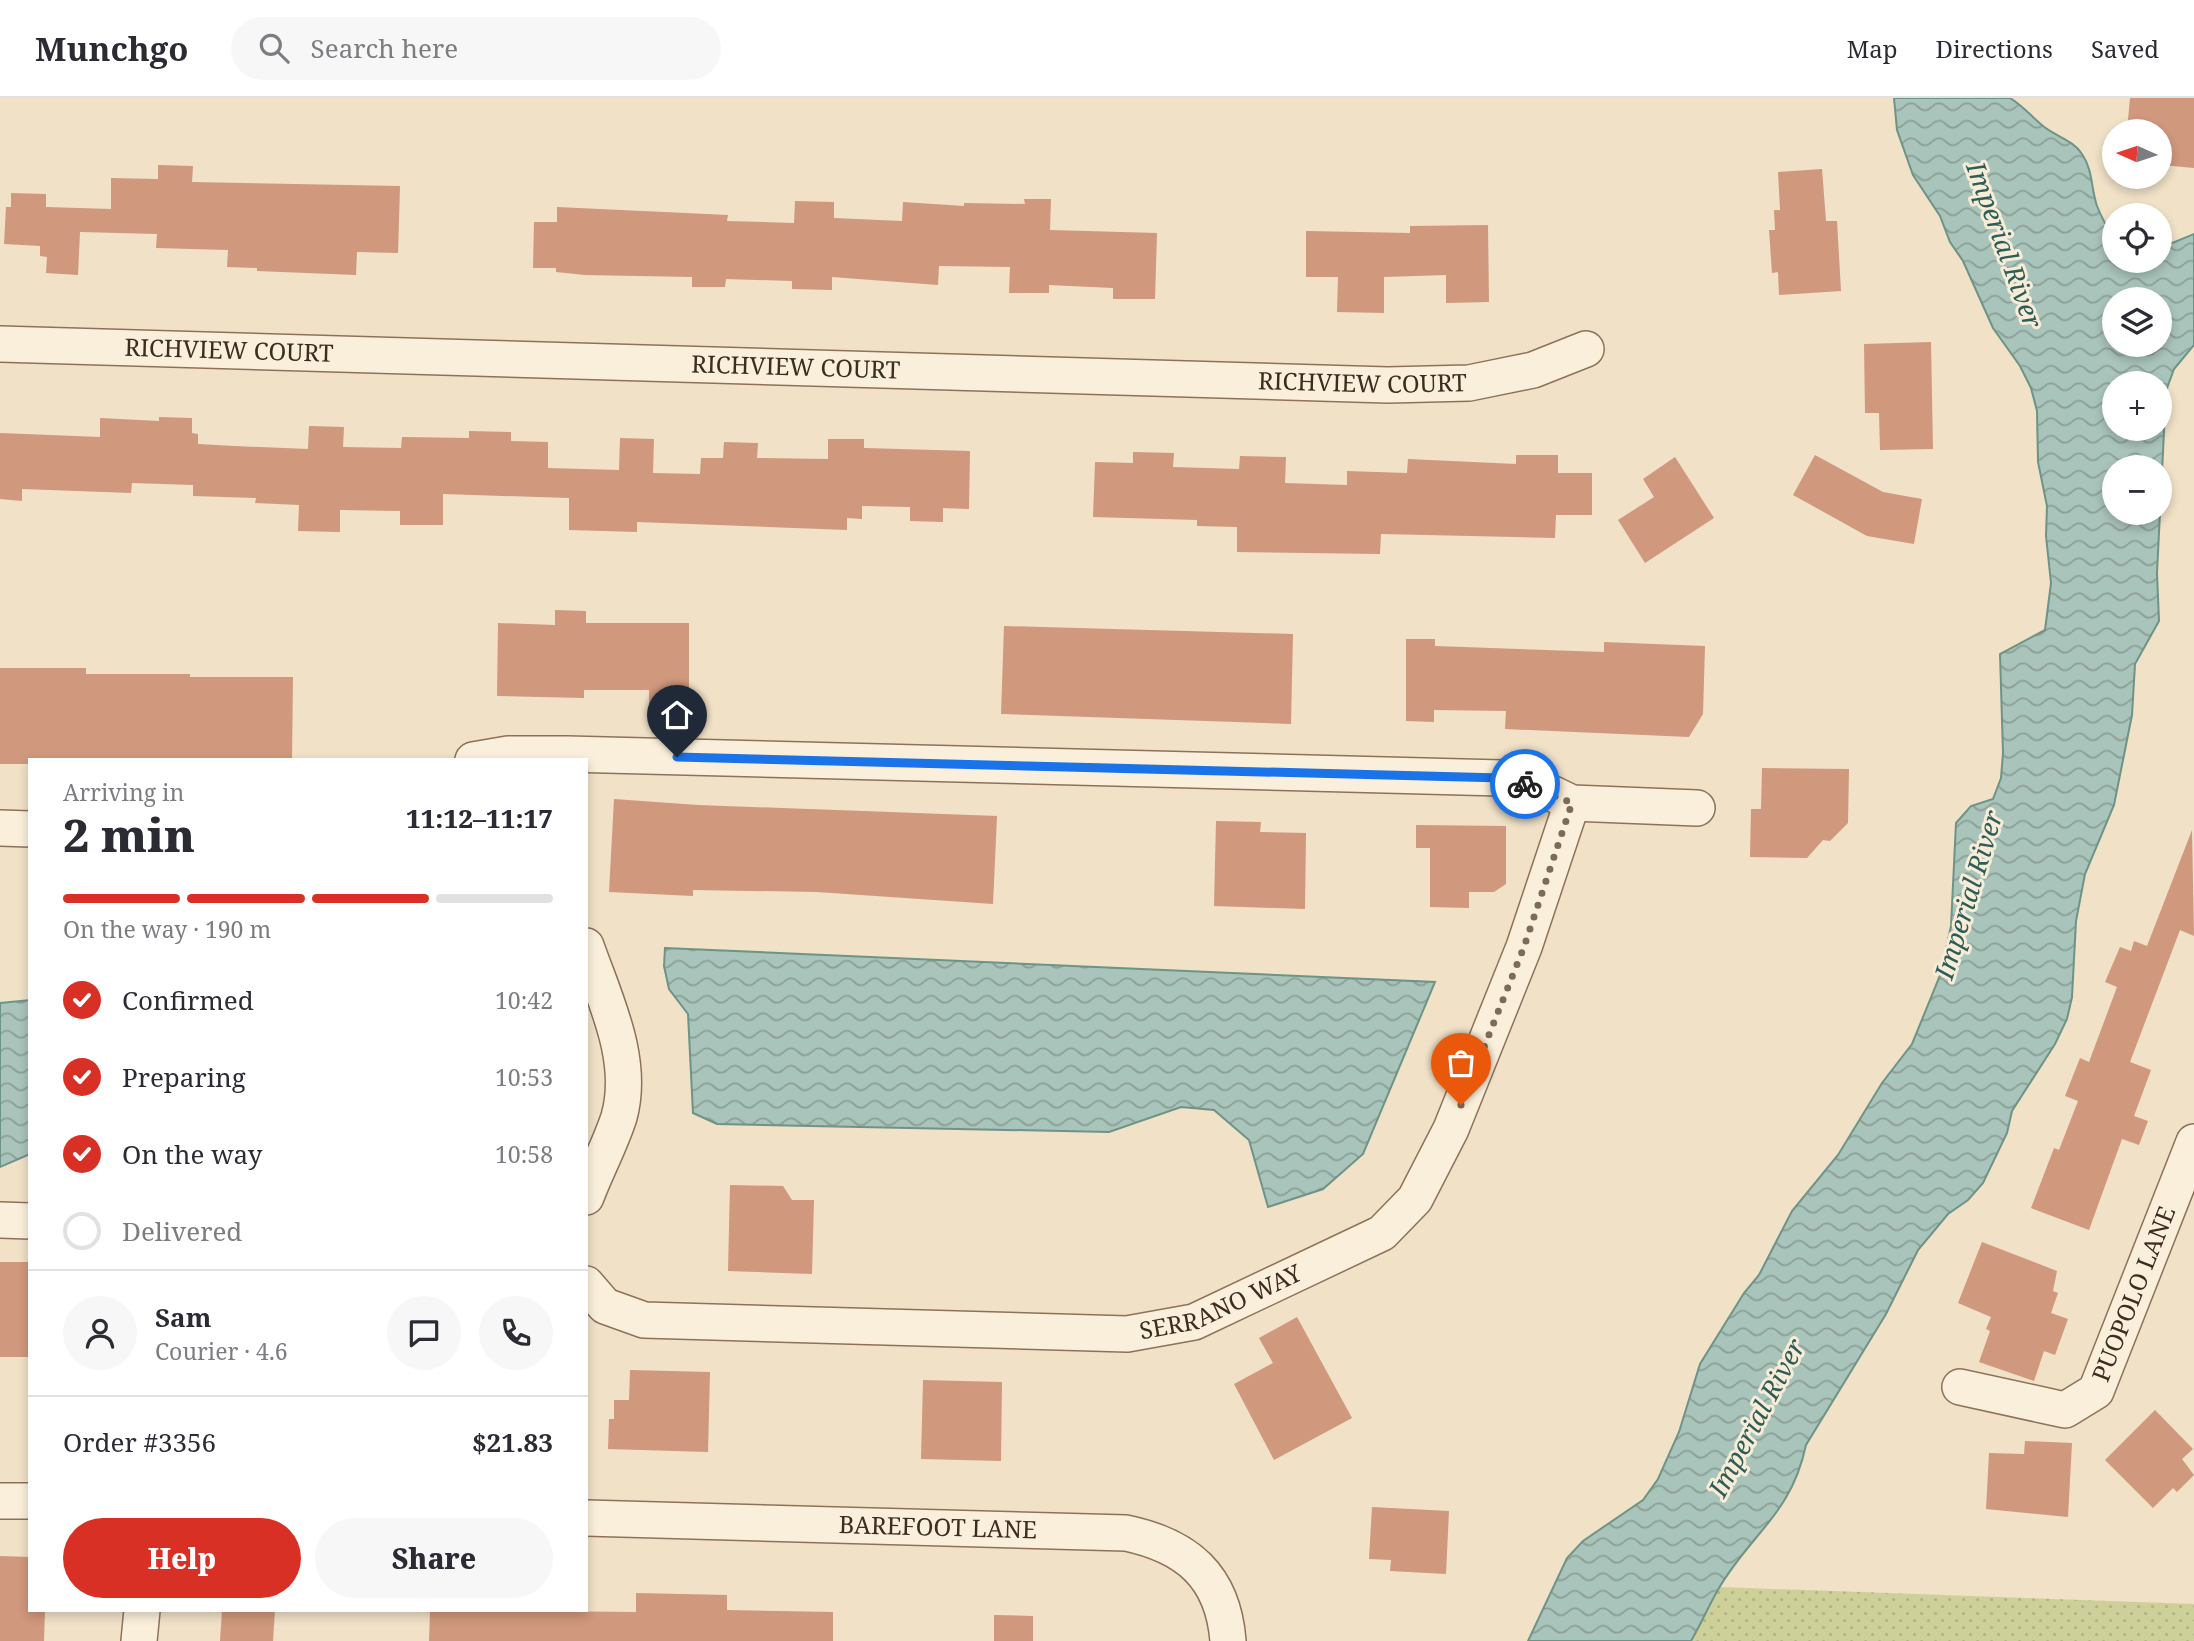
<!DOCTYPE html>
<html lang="en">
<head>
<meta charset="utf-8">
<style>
  :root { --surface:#fff; --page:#f7f7f7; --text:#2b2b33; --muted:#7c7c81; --line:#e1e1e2; --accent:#d93025 }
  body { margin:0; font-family:"Noto Serif",serif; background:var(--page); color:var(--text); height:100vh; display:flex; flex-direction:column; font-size:26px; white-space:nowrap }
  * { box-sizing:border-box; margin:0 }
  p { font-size:23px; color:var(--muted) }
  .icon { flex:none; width:38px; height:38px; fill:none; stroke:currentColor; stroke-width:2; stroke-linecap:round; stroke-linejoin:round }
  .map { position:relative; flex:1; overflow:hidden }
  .drawer { position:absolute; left:28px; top:660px; width:560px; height:854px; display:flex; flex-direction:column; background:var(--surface); border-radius:0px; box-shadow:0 4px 10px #0003 }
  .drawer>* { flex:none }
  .needle { width:46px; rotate:273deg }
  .fabs { position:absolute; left:2102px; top:21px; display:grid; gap:14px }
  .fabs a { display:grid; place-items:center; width:70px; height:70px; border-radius:50%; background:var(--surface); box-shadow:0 4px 10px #0003; font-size:35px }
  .pin { position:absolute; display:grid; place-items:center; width:60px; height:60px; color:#fff; margin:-72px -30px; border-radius:50% 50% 50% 0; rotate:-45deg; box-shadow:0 0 7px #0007 }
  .pin .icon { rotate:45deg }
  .courier { position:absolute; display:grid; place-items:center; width:70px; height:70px; margin:-35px; border:5px solid #1a73e8; border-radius:50%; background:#fff; color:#222; box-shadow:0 2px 9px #0007 }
  .headline em { font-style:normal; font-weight:800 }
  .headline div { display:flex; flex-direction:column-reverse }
  .headline { display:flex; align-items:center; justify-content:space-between; height:119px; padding:0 35px }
  h1 { font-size:46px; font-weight:800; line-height:52px }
  .bar { display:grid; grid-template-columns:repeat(4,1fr); gap:10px 7px; align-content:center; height:84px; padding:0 35px }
  .bar i { height:9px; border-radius:5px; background:var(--line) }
  .bar .selected { background:var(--accent) }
  .bar p { grid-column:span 4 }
  .line { display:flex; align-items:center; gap:18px; padding:0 35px; border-top:2px solid var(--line) }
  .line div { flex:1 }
  .round { display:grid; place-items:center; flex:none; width:74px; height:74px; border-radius:37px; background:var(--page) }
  ol { padding:0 35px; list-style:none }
  li { display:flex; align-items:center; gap:21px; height:77px }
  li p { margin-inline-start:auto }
  li .icon { padding:7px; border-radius:50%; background:var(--accent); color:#fff; stroke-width:4 }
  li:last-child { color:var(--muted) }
  li i { width:38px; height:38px; border:4px solid var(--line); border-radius:50% }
  .primary-button { display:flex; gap:14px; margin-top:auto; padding:14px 35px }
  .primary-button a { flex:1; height:80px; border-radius:42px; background:var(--accent); color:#fff; font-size:28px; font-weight:800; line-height:80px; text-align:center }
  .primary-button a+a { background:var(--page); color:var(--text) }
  header { display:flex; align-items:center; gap:42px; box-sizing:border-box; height:98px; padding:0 35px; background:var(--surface); border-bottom:2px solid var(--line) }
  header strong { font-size:33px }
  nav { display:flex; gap:38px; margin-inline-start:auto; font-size:24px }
  .search { width:490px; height:63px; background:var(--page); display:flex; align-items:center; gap:18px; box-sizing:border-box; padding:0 24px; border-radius:38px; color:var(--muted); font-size:26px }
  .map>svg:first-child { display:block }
  .grass { fill:url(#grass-dots) }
  .water { fill:url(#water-waves); stroke:#6e9387; stroke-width:2; fill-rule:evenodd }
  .building { fill:#d0987c }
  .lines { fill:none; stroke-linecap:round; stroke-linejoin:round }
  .minor-casing { stroke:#8d725b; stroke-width:38 }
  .minor { stroke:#faefdb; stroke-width:35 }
  .done { stroke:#7c6b5a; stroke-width:7; stroke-dasharray:0 12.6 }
  .route { stroke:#1a73e8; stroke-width:9 }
  .labels { text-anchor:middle; stroke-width:6; stroke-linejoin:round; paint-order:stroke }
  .street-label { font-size:24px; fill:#3d2c20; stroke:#f7ecd7 }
  .water-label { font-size:26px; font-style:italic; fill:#2e5d57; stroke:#f7ecd7 }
</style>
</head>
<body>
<header>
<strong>Munchgo</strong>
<div class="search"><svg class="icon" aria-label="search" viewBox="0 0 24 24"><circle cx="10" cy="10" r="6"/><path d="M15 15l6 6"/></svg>Search here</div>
<nav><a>Map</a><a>Directions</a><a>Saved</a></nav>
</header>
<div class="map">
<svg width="2194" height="1543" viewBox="0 0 2194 1543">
  <defs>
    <pattern id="grass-dots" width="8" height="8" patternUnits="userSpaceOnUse" patternTransform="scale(1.75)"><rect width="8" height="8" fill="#ced09a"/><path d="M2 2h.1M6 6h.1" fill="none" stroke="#b2b384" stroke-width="1.8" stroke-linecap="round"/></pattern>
    <pattern id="water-waves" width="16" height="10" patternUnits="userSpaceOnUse" patternTransform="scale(1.75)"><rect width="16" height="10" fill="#a9c4ba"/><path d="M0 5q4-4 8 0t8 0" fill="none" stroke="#8b9f97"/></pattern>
  </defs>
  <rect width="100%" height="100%" fill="#f0e1c7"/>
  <path class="grass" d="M1719 1489 2194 1506V1543H1691Z"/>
  <g class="water">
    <path d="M1894 0H2010C2023 8 2031 18 2043 28 2055 38 2073 42 2082 56 2093 72 2091 91 2097 108 2107 133 2114 134 2114 163H2160V150L2194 136V247L2174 271 2166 293 2157 475 2159 523 2135 566 2132 617 2114 707 2085 776 2076 823 2072 899 2067 921 2055 946 2012 1013 2007 1035 1983 1085 1968 1102 1948 1116 1918 1152 1886 1216 1806 1347C1791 1417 1752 1434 1719 1490 1709 1507 1701 1526 1691 1543H1528L1567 1460 1583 1443 1643 1402 1658 1381 1679 1334 1700 1266 1744 1195 1759 1177 1792 1113 1838 1057 1882 985 1912 946 1941 875 1951 828 1956 725 1971 708 1993 701 2001 680 2003 655 2000 556 2045 532 2051 485 2046 438 2047 408 2038 364 2037 313 2031 290 2020 268 1993 230 1963 163 1950 144 1940 118 1913 77 1897 32ZM2114 201H2160V247H2114ZM2114 285H2160V331H2114ZM2114 369H2160V415H2114Z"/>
    <path d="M665 850 1435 884 1363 1056 1323 1091 1268 1109 1249 1042 1214 1012 1181 1009 1109 1034 717 1026 693 1015 688 916 669 891 664 868Z"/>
    <path d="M30 902V1056L0 1069V905Z"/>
  </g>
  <g class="building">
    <path d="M2130 0H2194V70L2162 67 2165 37H2160V33H2127Z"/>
    <path d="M158 67 193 68 192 84 400 88 398 155 357 154 356 177 257 173V170L227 169 228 152 156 150 157 136 80 134 78 177 46 175 47 159 40 158V148L4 146 6 109H11V95L46 96V109L111 111V80L158 81Z"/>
    <path d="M1822 71 1826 123H1837L1841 193 1779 197 1778 174 1772 175 1769 132H1775L1774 112H1780L1778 74Z"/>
    <path d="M1024 101H1051L1050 132 1157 135 1155 201H1113V190L1049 187V195H1009L1010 169 939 168 938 187 832 179V192L792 191V183L726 181 725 189H692V179L585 177 556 174V170H533L534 124H557V109L728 117 727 123 794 125 795 103 834 104V120L902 123 903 104 964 108V105L1025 106Z"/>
    <path d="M1488 127 1489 204 1446 205V177L1384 179V215L1337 214 1338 179H1306V133L1410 135V128Z"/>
    <path d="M1931 244 1933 351 1880 352 1879 315H1865L1864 246Z"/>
    <path d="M159 319 192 320V335L198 336V346L234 348 308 351 309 328 344 329 343 349 401 350 402 339 469 340V333L511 334V343L548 344V370L619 372 620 340 654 341 653 375 700 376 701 360H723L724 344 758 345 757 360 828 361V341H864V350L970 353 969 411 943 410V424L910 423V409L862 408V421L847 420V432L637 424V434L569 432V400L443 396V427H400V413L340 412V434L298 433 299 407 255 405 256 400 193 398V387L132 385 131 395 22 391V403L0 401V335L100 339V320L159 323Z"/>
    <path d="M1133 354 1174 355 1173 369 1239 371 1240 358 1286 359 1285 385 1347 387V373L1407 375 1408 361 1516 366V357H1558V375H1592V417H1556L1555 440 1381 436 1380 456 1237 454V429L1197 428V422L1093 419 1095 364 1133 365Z"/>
    <path d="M1815 357 1883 394 1922 401 1914 446 1867 438 1793 397Z"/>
    <path d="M1675 359 1714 420 1645 465 1618 422 1654 399 1643 381Z"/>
    <path d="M555 512 586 513V525H689V594H675L669 605H649V592H584V600L497 598 498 525 555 527Z"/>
    <path d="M1004 528 1293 536 1291 626 1001 616Z"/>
    <path d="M1406 541H1435V548L1604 554V544L1705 548 1703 616 1689 639 1505 631 1506 613 1434 612V624L1406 623Z"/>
    <path d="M0 570H86V576H190V579H293L292 662H30V666H0Z"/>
    <path d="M1762 670 1849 671 1848 725 1830 743 1823 742 1807 760 1750 759 1751 711H1761Z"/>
    <path d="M614 701 698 707 997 718 993 806 817 794 693 792V798L609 794Z"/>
    <path d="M1216 723 1261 724 1260 734 1306 735 1305 811 1214 808Z"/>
    <path d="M1416 727 1506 728V786L1494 794H1469V810L1430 809V750H1416Z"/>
    <path d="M2192 732 2194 838 2180 832 2130 964 2151 972 2134 1018 2148 1023 2139 1047 2122 1041 2089 1132 2031 1110 2054 1050 2059 1052 2078 1003 2065 998 2080 960 2089 964 2117 889 2105 884 2120 849 2131 853 2134 843 2147 848Z"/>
    <path d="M730 1087 783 1088 792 1102H814L812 1176 728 1173Z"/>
    <path d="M1982 1144 2057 1173 2053 1193 2058 1195 2051 1215 2068 1221 2055 1257 2044 1253 2034 1283 1979 1264 1990 1233 1986 1231 1991 1219 1958 1205Z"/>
    <rect x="0" y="1164" width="30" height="95"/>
    <path d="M1297 1219 1352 1320 1274 1362 1234 1286 1273 1265 1259 1240Z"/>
    <path d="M630 1272 710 1274 708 1354 608 1351 609 1321H614V1302H629Z"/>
    <path d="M923 1282 1002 1284 1001 1363 921 1361Z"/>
    <path d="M2155 1312 2193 1351 2182 1361 2194 1377 2177 1394 2173 1390 2153 1410 2105 1362Z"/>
    <path d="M2025 1343 2072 1345 2068 1419 1986 1411 1989 1355 2024 1356Z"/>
    <path d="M1372 1409 1449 1413 1446 1476 1390 1473 1391 1462 1369 1461Z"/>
    <path d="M0 1458 30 1459V1512H45L44 1543H0Z"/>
    <path d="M636 1495 727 1497V1512L833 1514V1543H429L430 1512 636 1514Z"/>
    <path d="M222 1512H275L273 1543H220Z"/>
    <path d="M994 1517 1033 1518V1543H994Z"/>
  </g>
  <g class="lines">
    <g class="minor-casing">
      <g id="minor">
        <path id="s1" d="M0 246 1388 287 1469 285 1533 272 1586 251"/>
        <path d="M473 662 508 656H567L1501 680 1541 690 1572 705 1697 710"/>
        <path d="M0 730 30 731"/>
        <path d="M586 848C605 902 635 962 619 1019 610 1047 596 1072 586 1099"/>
        <path d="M0 1122 30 1123"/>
        <path id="s2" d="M586 1186 605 1208 644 1222 1127 1236 1194 1224 1382 1135 1415 1101 1451 1031 1524 849 1572 705"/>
        <path id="s3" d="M1960 1289 2065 1312 2096 1293 2194 1044"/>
        <path d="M0 1403H30"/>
        <path id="s4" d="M586 1420 1126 1435C1187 1448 1223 1478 1228 1543"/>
        <path d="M139 1543 142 1512"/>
      </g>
    </g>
    <use href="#minor" class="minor"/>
  </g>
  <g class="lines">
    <path class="done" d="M1461 1007 1524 849 1572 705 1525 686"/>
    <path class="route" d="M677 659 1502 680 1525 686"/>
  </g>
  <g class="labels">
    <g class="street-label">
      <text dy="8" stroke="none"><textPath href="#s1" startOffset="229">RICHVIEW COURT</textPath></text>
      <text dy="8" stroke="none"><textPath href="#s1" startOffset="796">RICHVIEW COURT</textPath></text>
      <text dy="8" stroke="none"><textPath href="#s1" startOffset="1363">RICHVIEW COURT</textPath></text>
      <text dy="8" stroke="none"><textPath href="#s3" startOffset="248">PUOPOLO LANE</textPath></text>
      <text dy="8" stroke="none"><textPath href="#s2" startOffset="653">SERRANO WAY</textPath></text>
      <text dy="8" stroke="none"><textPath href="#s4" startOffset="352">BAREFOOT LANE</textPath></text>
    </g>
    <g class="water-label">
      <text transform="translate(2004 147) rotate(70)" y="9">Imperial River</text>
      <text transform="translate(1969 797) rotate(-73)" y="9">Imperial River</text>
      <text transform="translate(1757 1320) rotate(-62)" y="9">Imperial River</text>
    </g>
  </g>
</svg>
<div class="fabs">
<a><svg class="needle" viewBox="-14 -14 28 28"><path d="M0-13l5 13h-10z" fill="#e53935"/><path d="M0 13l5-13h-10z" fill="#7c7c81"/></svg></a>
<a><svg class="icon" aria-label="locate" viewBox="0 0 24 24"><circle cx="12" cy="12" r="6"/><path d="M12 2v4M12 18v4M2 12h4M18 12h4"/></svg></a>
<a><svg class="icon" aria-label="layers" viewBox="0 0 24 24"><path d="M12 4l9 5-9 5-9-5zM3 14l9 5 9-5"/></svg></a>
<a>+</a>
<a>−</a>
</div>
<div class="pin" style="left:1461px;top:1007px;background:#ea580c"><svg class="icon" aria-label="bag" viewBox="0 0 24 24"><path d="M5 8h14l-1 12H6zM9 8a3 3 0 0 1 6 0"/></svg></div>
<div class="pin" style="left:677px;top:659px;background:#1f2937"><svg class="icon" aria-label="home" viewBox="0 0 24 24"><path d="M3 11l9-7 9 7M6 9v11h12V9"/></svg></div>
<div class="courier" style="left:1525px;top:686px"><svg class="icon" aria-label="bike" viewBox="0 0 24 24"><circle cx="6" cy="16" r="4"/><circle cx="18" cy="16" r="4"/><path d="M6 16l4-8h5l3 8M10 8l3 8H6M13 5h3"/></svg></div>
<section class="drawer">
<div class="headline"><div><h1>2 min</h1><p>Arriving in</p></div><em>11:12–11:17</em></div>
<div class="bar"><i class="selected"></i><i class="selected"></i><i class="selected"></i><i></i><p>On the way · 190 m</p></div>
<ol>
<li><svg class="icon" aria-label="check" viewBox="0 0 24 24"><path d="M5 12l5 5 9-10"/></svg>Confirmed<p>10:42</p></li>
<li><svg class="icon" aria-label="check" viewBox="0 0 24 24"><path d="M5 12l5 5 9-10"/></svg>Preparing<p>10:53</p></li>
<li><svg class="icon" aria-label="check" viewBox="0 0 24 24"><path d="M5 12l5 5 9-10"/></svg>On the way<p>10:58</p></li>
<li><i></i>Delivered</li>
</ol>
<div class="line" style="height:126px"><a class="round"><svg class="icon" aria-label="person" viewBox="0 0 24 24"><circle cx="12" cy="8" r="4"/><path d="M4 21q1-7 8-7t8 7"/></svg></a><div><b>Sam</b><p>Courier · 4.6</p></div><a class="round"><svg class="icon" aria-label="chat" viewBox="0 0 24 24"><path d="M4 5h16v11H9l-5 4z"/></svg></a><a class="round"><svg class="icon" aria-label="phone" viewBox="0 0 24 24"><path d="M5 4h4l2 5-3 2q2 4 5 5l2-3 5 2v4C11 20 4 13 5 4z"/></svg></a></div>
<div class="line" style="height:91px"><div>Order #3356</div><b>$21.83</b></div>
<div class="primary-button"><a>Help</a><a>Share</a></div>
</section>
</div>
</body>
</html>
